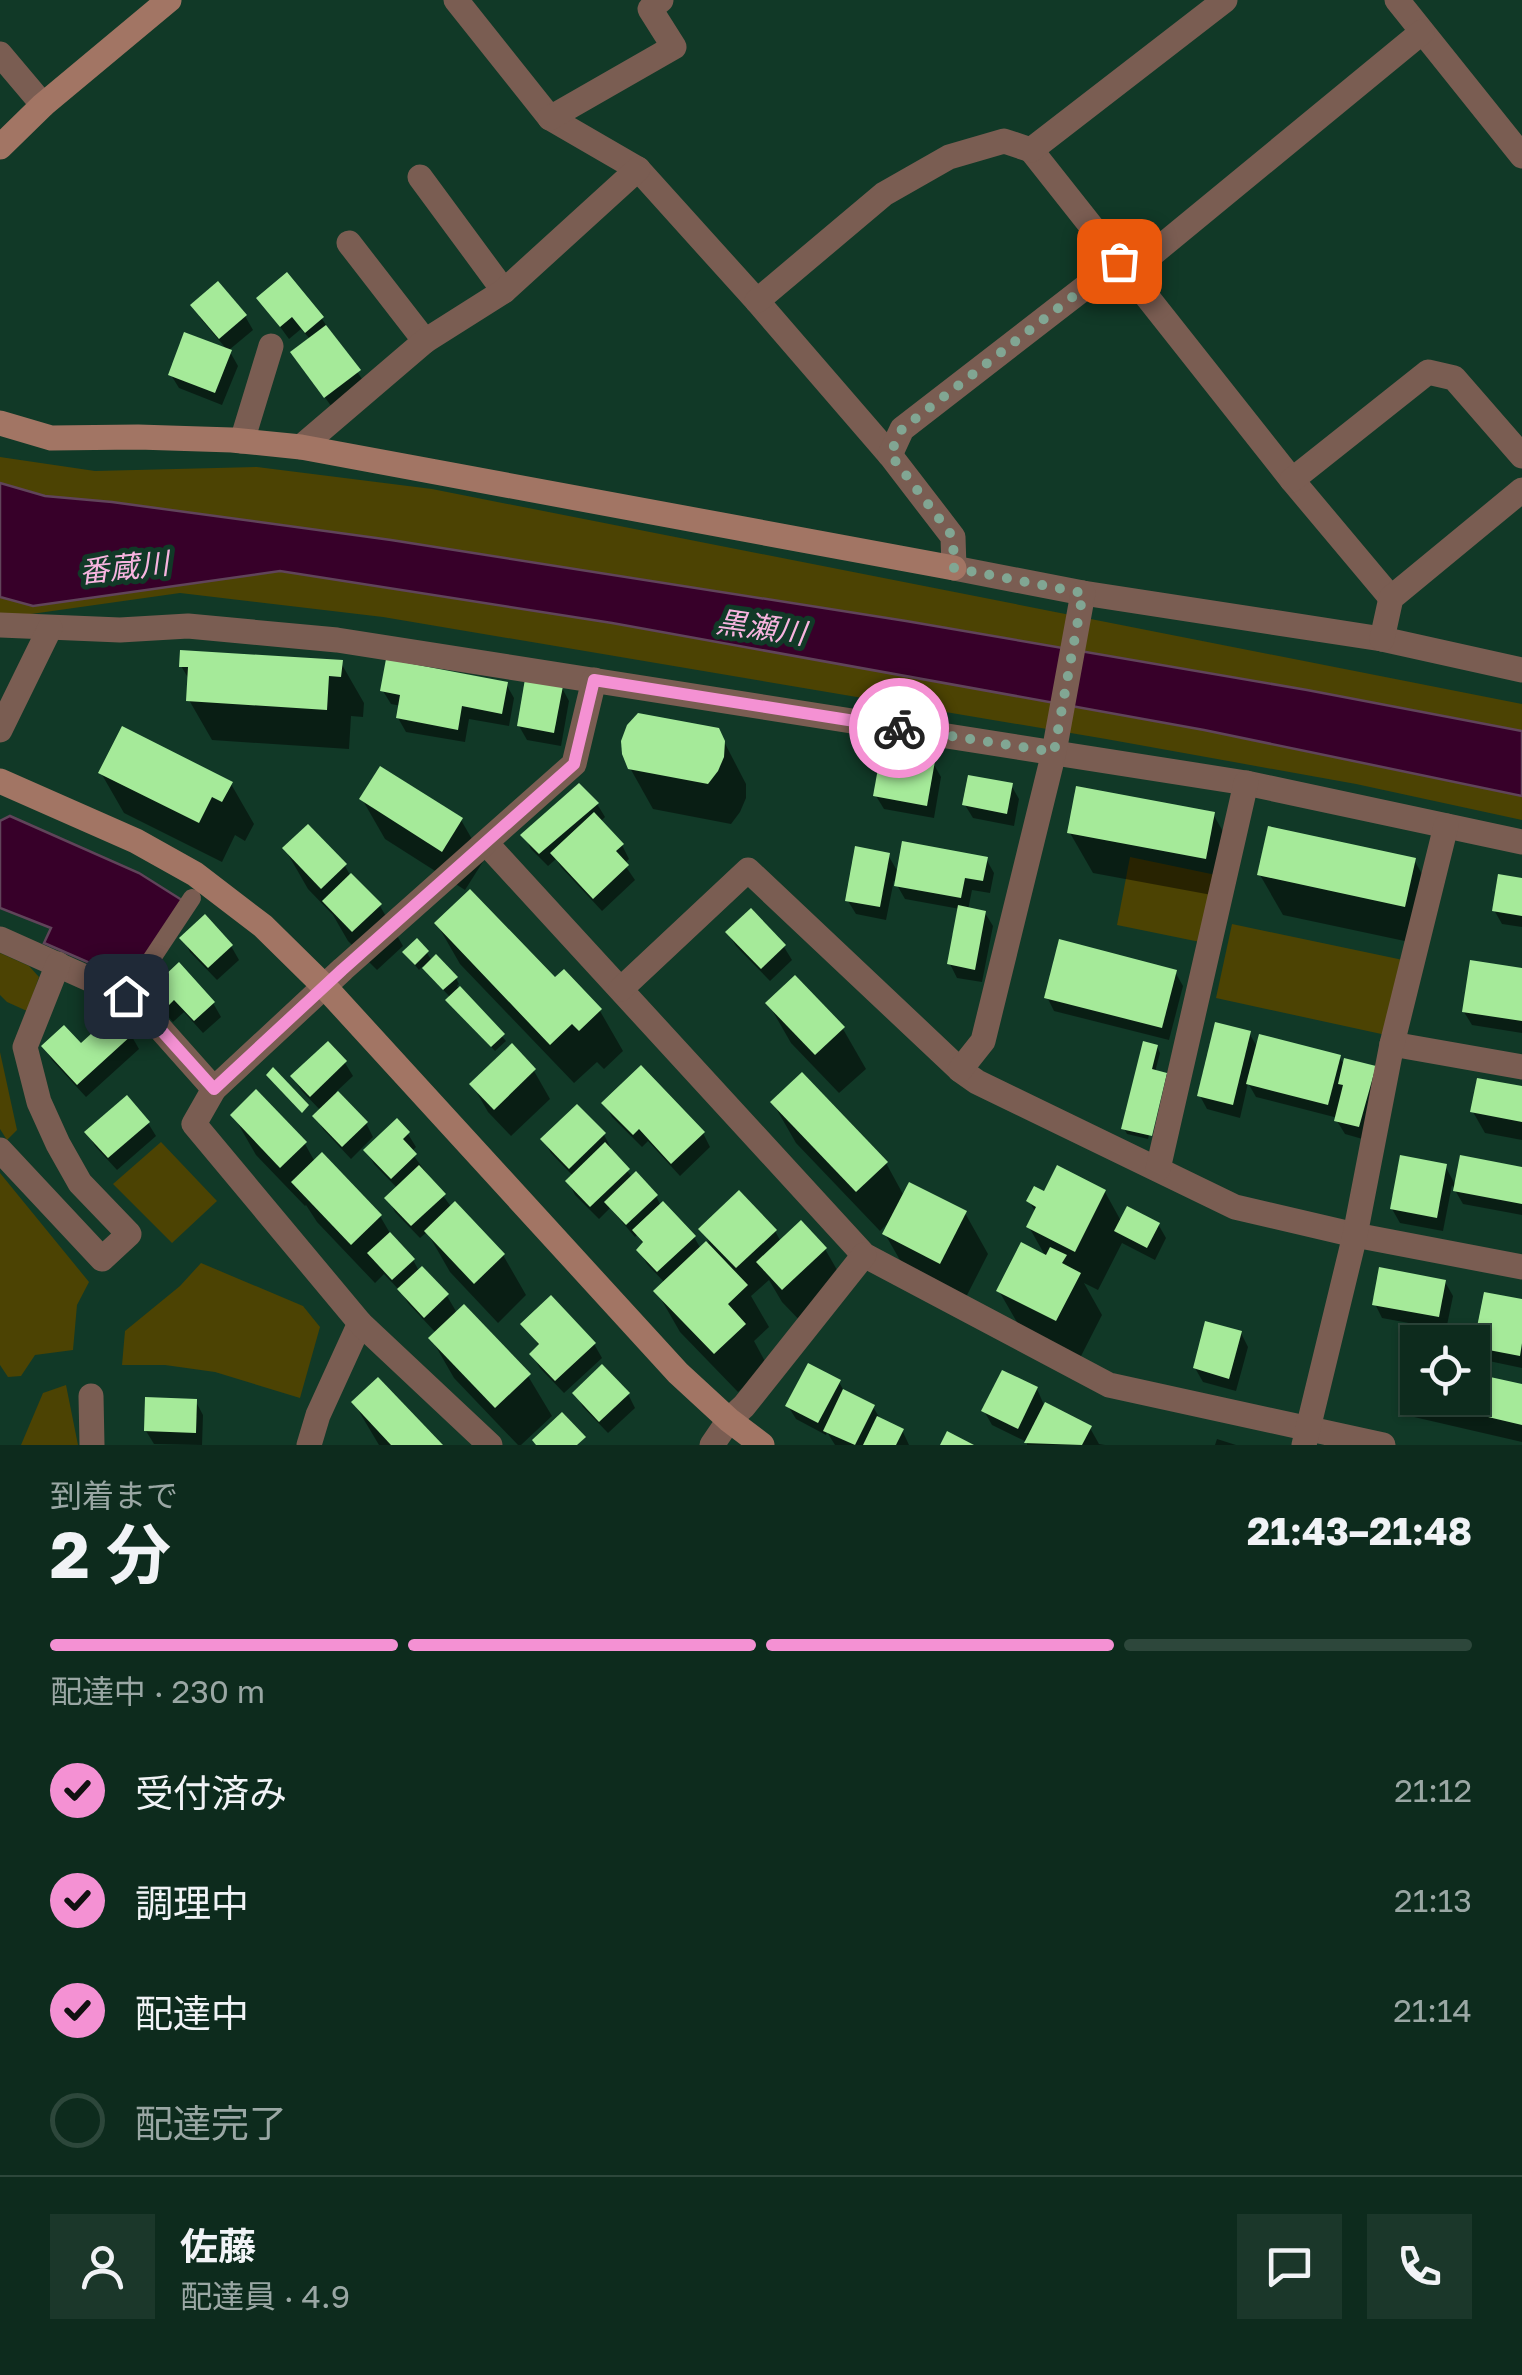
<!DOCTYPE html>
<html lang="ja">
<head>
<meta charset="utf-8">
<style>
  :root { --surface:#0d2b1d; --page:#1b372a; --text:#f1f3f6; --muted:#9aa7a4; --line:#2d473b; --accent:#f491d3 }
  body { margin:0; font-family:"Golos Text","Noto Sans JP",sans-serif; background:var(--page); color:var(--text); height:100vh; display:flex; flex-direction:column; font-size:38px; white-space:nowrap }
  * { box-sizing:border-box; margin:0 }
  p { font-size:32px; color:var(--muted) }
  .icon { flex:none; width:55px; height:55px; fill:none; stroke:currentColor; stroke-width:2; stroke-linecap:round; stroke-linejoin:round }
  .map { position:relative; height:1445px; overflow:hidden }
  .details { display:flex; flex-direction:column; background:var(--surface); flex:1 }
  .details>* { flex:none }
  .fabs { position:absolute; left:1400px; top:1325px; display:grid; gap:20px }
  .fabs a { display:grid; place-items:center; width:90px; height:90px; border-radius:0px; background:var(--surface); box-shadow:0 2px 8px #0004,0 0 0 2px var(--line); font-size:50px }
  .pin { position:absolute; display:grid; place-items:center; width:85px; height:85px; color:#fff; margin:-42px; border-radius:20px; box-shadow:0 5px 15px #0006 }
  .courier { position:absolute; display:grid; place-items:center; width:100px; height:100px; margin:-50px; border:8px solid #f491d3; border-radius:50%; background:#fff; color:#222; box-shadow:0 2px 12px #0007 }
  .summary em { font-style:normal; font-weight:700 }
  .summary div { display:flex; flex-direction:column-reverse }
  .summary { display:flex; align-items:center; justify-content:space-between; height:170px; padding:0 50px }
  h1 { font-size:65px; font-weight:700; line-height:75px }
  .bar { display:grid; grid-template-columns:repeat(4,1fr); gap:15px 10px; align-content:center; height:120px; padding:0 50px }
  .bar i { height:12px; border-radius:8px; background:var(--line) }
  .bar .selected { background:var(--accent) }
  .bar p { grid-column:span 4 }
  .line { display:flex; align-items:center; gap:25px; padding:0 50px; border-top:2px solid var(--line) }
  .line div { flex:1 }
  .round { display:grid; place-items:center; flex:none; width:105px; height:105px; border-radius:0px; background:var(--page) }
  ol { padding:0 50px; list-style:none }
  li { display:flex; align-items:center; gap:30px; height:110px }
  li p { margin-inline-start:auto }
  li .icon { padding:10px; border-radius:50%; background:var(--accent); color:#111; stroke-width:4 }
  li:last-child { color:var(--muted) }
  li i { width:55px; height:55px; border:5px solid var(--line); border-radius:50% }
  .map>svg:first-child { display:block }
  .green { fill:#4c4303 }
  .water { fill:#370029; stroke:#60445a; stroke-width:2.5 }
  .shadow { fill:#0007 }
  .building { fill:#a5ea99 }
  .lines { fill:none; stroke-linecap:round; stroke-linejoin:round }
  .lane { stroke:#7a5d52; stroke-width:18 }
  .street { stroke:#7a5d52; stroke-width:25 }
  .secondary { stroke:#a27564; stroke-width:25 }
  .done { stroke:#81a693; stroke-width:10; stroke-dasharray:0 18 }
  .route { stroke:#f491d3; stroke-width:12 }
  .labels { text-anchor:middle; stroke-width:10; stroke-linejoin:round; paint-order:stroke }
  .water-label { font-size:30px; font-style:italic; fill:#f7b4df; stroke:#113927 }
</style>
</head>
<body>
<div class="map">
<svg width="1522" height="1445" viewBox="0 0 1522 1445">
  <rect width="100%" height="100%" fill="#113927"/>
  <g class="green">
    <path d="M0 457 95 471 257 467 432 489 1522 704V820L1356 784 1106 739 383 617 180 593 17 616 0 613Z"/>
    <path d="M1130 857 1216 875 1200 942 1117 925Z"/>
    <path d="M1232 924 1403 960 1386 1035 1216 998Z"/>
    <path d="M0 953 29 966 39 977 27 1011 7 1002 0 995Z"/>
    <path d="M0 1052 17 1130 7 1140 0 1129Z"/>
    <path d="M161 1142 217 1201 172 1243 113 1184Z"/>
    <path d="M0 1173 89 1282 77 1305 73 1350 35 1355 21 1376 8 1377 0 1365Z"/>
    <path d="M201 1263 303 1306 320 1327 300 1398 215 1372 165 1365H122L125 1331 180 1286Z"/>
    <path d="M66 1385 78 1445H21L43 1393Z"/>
  </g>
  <g class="water">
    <path d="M0 483 45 496 112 502 391 540 906 621 1307 690 1522 731V796L1204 730 612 623 280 571 33 606 0 597Z"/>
    <path d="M10 816 139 873 185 902 131 981 44 943 51 928 0 908V821Z"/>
  </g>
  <g class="shadow">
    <path d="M287 276 322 319 366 385 334 410 293 353 311 340 301 329 289 339 259 298Z"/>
    <path d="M193 305 245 316 253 330 229 350 238 366 222 405 179 388 171 375 229 352 201 319Z"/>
    <path d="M341 663 364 703 363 717 351 716 349 749 212 740 189 700 190 681 181 666Z"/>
    <path d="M506 684 514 698 509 726 469 719 465 742 406 732 398 718 401 706 391 704 383 691Z"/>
    <path d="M562 688 569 701 561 746 527 740 519 726Z"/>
    <path d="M718 730 746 784V798L740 812 731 824 653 809 630 768Z"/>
    <path d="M933 763 941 777 934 818 884 809 876 796Z"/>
    <path d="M101 773 231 784 254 824 245 841 235 835 222 862 124 813Z"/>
    <path d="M1011 785 1019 799 1014 826 973 818 965 805Z"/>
    <path d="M362 799 461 820 484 860 465 890 385 839Z"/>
    <path d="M597 804 605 817 600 822 622 845 629 859 624 864 635 880 602 911 561 867 556 859 548 866 531 849 524 835Z"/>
    <path d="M1213 814 1236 854 1228 898 1093 873 1070 833Z"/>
    <path d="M285 849 345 866 350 875 380 906 403 946 377 970 348 941 333 915 308 889Z"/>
    <path d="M888 855 899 874 986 859 994 873 990 893 972 890 968 910 985 913 993 926 982 982 957 978 950 964 960 909 905 899 894 880 886 920 856 914 848 901Z"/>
    <path d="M1414 860 1437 900 1428 946 1283 915 1260 875Z"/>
    <path d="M1522 880V927L1502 924 1494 910Z"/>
    <path d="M751 912 784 947 792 960 770 981 736 946 728 933Z"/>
    <path d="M437 924 554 980 600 1011 623 1051 604 1069 597 1062 574 1083 460 964Z"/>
    <path d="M183 938 231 946 239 960 217 980 190 952Z"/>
    <path d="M405 953H427L432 961 456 978 459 984 457 986 506 1041 495 1051 452 1006 451 998 428 974 423 966 419 970Z"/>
    <path d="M1522 971V1033L1472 1025 1464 1012Z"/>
    <path d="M1175 972 1183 986 1169 1040 1054 1011 1047 997Z"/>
    <path d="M150 992 213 1003 221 1017 203 1033 184 1012 173 1022 158 1006Z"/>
    <path d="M768 1003 843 1029 866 1069 839 1093 791 1043Z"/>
    <path d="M1249 1033 1258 1048 1339 1057 1345 1066 1375 1068 1366 1140 1345 1134 1337 1121 1338 1118 1256 1097 1248 1083 1240 1118 1207 1109 1200 1096Z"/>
    <path d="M131 1035 139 1049 86 1097 52 1060 44 1047H81Z"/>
    <path d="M511 1047 534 1071 550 1099 511 1136 488 1112 472 1084Z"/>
    <path d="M1157 1047 1160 1053 1155 1072 1166 1077H1164L1148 1139 1127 1134 1124 1128Z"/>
    <path d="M345 1063 353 1076 336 1092 366 1123 373 1137 351 1159 323 1129 315 1116 321 1111 301 1090 293 1077Z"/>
    <path d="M1522 1089V1140L1485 1133 1473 1112Z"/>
    <path d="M773 1103 886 1163 904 1196 965 1213 988 1254 963 1303 908 1274 885 1234 891 1220 880 1231 796 1143Z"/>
    <path d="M605 1104 703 1133 710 1147 680 1176 648 1141 642 1147 612 1117Z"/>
    <path d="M233 1115 305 1144 315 1162 380 1216 394 1240 413 1260 419 1271 422 1269 447 1296 457 1313 528 1376 552 1416 521 1445H518L454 1378 431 1338 436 1333 408 1303 402 1293 384 1274 375 1283 317 1222 306 1205 305 1206 256 1155Z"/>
    <path d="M148 1123 156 1136 117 1170 95 1146 87 1132Z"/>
    <path d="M408 1134 416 1147 411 1152 452 1208 503 1255 526 1295 498 1323 450 1272 427 1232 420 1238 395 1212 388 1198 398 1189 374 1164 367 1151Z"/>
    <path d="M604 1135 611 1148 609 1150 633 1178 656 1196 661 1206 694 1237 701 1249 709 1242 702 1229 775 1231 781 1242 825 1249 848 1289 807 1328 782 1302 769 1280 751 1296 769 1327 754 1341 767 1365 738 1392 680 1332 657 1292 665 1283 647 1264 639 1250 644 1245 637 1235 635 1237 610 1208 599 1219 575 1195 568 1181 573 1176 551 1153 543 1139Z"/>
    <path d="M1445 1166 1456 1186 1522 1169V1215L1463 1204 1452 1185 1443 1231 1400 1223 1392 1209Z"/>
    <path d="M1105 1192 1121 1221 1158 1224 1166 1238 1155 1260 1122 1243 1098 1290 1084 1283 1102 1315 1079 1360 1022 1331 999 1291 1047 1259 1029 1227 1036 1213 1029 1201 1045 1195Z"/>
    <path d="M1445 1282 1453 1296 1446 1330 1382 1318 1375 1304Z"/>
    <path d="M1522 1301V1368L1484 1360 1476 1346Z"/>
    <path d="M524 1324 594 1344 602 1358 564 1393 540 1368 532 1354 540 1347Z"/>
    <path d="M1241 1333 1248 1347 1236 1391 1203 1382 1195 1368Z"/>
    <path d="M839 1382 845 1393 873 1407 881 1420 902 1430 909 1445H835L827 1432 826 1435 796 1419 788 1406Z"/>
    <path d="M1522 1387V1442L1414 1417 1402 1396 1472 1398Z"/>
    <path d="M1037 1389 1044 1405 1090 1428 1099 1444 1105 1445H1027V1442L992 1425 984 1411Z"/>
    <path d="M575 1393 628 1394 635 1408 608 1433 583 1407Z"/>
    <path d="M196 1402 203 1415 202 1445 154 1444 146 1431Z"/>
    <path d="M354 1403 440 1445H379Z"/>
    <path d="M1217 1439 1236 1445H1215Z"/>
  </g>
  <g class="building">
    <path d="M287 272 324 317 305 333 292 317 280 327 256 298Z"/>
    <path d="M218 281 247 315 219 339 190 305Z"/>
    <path d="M326 325 361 370 324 398 290 352Z"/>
    <path d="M184 332 232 350 215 393 168 375Z"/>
    <path d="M180 650 343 660 341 677 329 676 327 710 186 701 188 667H179Z"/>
    <path d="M386 659 508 682 502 714 462 706 458 730 396 718 400 695 380 691Z"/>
    <path d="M525 679 563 686 554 733 517 726Z"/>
    <path d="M638 713 719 728 725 741 724 757 718 771 708 784 628 769 622 754 621 741 627 725Z"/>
    <path d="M122 726 233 782 222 802 212 797 199 823 98 773Z"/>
    <path d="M881 752 935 761 927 806 873 796Z"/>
    <path d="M380 766 463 818 442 852 359 799Z"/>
    <path d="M968 775 1013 783 1007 814 962 805Z"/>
    <path d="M579 783 599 803 539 854 520 835Z"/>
    <path d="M1076 786 1215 812 1206 859 1067 833Z"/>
    <path d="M594 812 624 844 616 851 629 865 593 899 550 853Z"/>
    <path d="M308 824 347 864 321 889 282 848Z"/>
    <path d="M1268 826 1416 858 1405 907 1257 875Z"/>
    <path d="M902 841 988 857 983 881 965 878 961 898 894 886Z"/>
    <path d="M855 846 890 853 880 907 845 901Z"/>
    <path d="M351 873 382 904 352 932 322 901Z"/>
    <path d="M1498 874 1522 878V916L1492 911Z"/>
    <path d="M470 889 555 977 564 969 602 1009 579 1031 572 1024 550 1045 434 923Z"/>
    <path d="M958 905 986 911 975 970 947 964Z"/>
    <path d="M751 908 786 945 761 969 725 932Z"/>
    <path d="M205 914 233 945 208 968 179 938Z"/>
    <path d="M417 938 429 951 415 965 402 952Z"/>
    <path d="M1059 939 1177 970 1162 1028 1044 998Z"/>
    <path d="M436 954 458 977 443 990 422 968Z"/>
    <path d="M1470 960 1522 968V1021L1462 1012Z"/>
    <path d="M179 962 215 1002 194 1021 174 1000 164 1010 147 992Z"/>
    <path d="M795 975 845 1027 815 1055 765 1003Z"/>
    <path d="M460 986 505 1034 491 1047 445 1000Z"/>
    <path d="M114 1013 133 1034 77 1085 41 1046 64 1025 81 1043Z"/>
    <path d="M1215 1022 1251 1031 1233 1105 1197 1096Z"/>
    <path d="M1259 1034 1341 1055 1328 1105 1246 1084Z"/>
    <path d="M328 1041 347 1061 310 1097 290 1076Z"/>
    <path d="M1143 1041 1158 1045 1152 1069 1167 1073 1152 1136 1121 1129Z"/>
    <path d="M512 1043 536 1069 494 1110 469 1084Z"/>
    <path d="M1344 1058 1376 1066 1359 1127 1334 1121 1343 1085 1338 1084Z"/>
    <path d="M641 1065 705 1132 671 1164 639 1129 633 1135 601 1103Z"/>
    <path d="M273 1067 309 1105 302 1113 266 1075Z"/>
    <path d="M802 1072 888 1162 856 1192 770 1102Z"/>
    <path d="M1477 1078 1522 1086V1122L1470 1112Z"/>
    <path d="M256 1089 307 1142 280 1168 230 1115Z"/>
    <path d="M338 1091 368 1122 342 1147 312 1116Z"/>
    <path d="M127 1095 150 1122 108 1158 84 1132Z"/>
    <path d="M577 1104 606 1133 569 1169 540 1139Z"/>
    <path d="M397 1118 410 1132 403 1139 417 1154 391 1179 363 1150Z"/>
    <path d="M605 1142 630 1169 590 1207 565 1181Z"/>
    <path d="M322 1152 382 1215 351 1245 291 1182Z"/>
    <path d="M1400 1155 1447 1164 1437 1218 1390 1209Z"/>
    <path d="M1460 1155 1522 1167V1204L1453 1191Z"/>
    <path d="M419 1165 446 1194 411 1226 384 1198Z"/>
    <path d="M1057 1165 1106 1190 1075 1252 1026 1227 1036 1207 1026 1201 1034 1186 1044 1191Z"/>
    <path d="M636 1171 658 1195 626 1225 604 1202Z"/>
    <path d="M909 1182 967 1211 940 1264 882 1234Z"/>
    <path d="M739 1190 777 1230 736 1268 698 1229Z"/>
    <path d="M455 1201 505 1254 474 1284 424 1231Z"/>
    <path d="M663 1201 696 1236 657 1272 636 1250 643 1242 632 1230Z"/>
    <path d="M1127 1206 1160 1223 1147 1248 1114 1231Z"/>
    <path d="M801 1220 827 1248 782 1290 756 1262Z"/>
    <path d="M390 1232 415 1259 392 1280 367 1253Z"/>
    <path d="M706 1241 748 1285 728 1304 746 1324 714 1354 653 1291Z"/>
    <path d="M1021 1242 1046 1255 1050 1247 1067 1255 1062 1263 1081 1273 1056 1321 996 1291Z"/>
    <path d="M422 1266 449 1294 424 1318 397 1289Z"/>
    <path d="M1379 1267 1446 1280 1439 1317 1372 1305Z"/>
    <path d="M1484 1292 1522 1299V1343L1520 1356 1473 1347Z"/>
    <path d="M551 1295 596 1343 555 1381 529 1354 539 1344 520 1324Z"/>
    <path d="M464 1304 531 1374 495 1408 428 1338Z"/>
    <path d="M1205 1321 1242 1331 1229 1379 1193 1368Z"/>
    <path d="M1408 1358 1418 1360V1398H1472V1373L1522 1384V1425L1399 1396Z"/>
    <path d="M808 1363 841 1380 818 1423 785 1406Z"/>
    <path d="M602 1364 630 1393 599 1422 572 1393Z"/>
    <path d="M1002 1370 1038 1387 1018 1429 981 1411Z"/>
    <path d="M378 1377 443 1445H391L351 1402Z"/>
    <path d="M843 1389 875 1405 855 1445 823 1431Z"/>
    <path d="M145 1397 197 1399 196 1433 144 1431Z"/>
    <path d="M1045 1402 1092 1426 1082 1445 1024 1443Z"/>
    <path d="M562 1412 586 1437 577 1445H536L532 1440Z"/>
    <path d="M877 1416 904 1429 896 1445H863Z"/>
    <path d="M947 1431 974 1445H940Z"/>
  </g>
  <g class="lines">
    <path class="lane" d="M127 996 192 898"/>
    <g class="street">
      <path d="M456 0 550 118 638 169 757 301 890 455 953 537 954 568 1083 593 1382 639 1522 670"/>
      <path d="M1397 0 1522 156"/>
      <path d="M0 54 43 105"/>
      <path d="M550 118 674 47 650 9 661 0"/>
      <path d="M1031 150 1292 480 1391 598"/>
      <path d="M420 177 504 291"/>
      <path d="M349 243 425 341"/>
      <path d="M1129 273 1422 32"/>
      <path d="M757 301 884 194 949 157 1004 141 1031 150 1225 0"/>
      <path d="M242 441 271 346"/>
      <path d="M301 447 425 341 504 291 638 169"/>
      <path d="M890 455 902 429 1119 261"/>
      <path d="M1292 480 1428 372 1454 378 1522 456"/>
      <path d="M0 625 120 630 188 626 337 640 1246 783 1522 842"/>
      <path d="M1382 639 1391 598 1522 490"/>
      <path d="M0 730 50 628"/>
      <path d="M486 843 864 1255 1109 1385 1383 1445"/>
      <path d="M0 939 134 999 214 1089"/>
      <path d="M621 989 748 870 960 1070 977 1082 1235 1207 1355 1235 1522 1267"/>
      <path d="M1392 1044 1522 1067"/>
      <path d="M960 1070 983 1041 1054 752 1083 593"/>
      <path d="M0 1150 102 1259 129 1234 80 1183 58 1144 39 1102 25 1047 58 964"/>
      <path d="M1158 1169 1246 783"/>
      <path d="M91 1396 92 1445"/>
      <path d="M309 1445 318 1415 360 1323"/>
      <path d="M490 1445 360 1323 194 1124 214 1089 343 969 574 764 594 680"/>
      <path d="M712 1445 729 1420 744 1406 864 1255"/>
      <path d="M1304 1445 1355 1235 1392 1044 1446 826"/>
    </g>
    <g class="secondary">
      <path d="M0 147 43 105 169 0"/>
      <path d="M0 423 51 438 138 437 232 440 301 447 954 568"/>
      <path d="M0 781 136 841 195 874 263 926 325 987 678 1373 729 1420 762 1445"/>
    </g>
  </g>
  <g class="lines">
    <path class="done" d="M899 728 1054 752 1083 593 954 568 953 537 890 454 902 429 1119 261"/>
    <path class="route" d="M126 996 134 1000 214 1089 342 970 574 764 594 680 899 728"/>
  </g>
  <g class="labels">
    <g class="water-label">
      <text transform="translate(124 568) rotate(-6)" y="10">番蔵川</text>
      <text transform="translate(761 628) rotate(8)" y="10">黒瀬川</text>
    </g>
  </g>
</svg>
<div class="fabs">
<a><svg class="icon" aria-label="locate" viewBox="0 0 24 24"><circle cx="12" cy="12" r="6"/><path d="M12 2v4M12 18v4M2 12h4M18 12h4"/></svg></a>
</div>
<div class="pin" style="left:1119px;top:261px;background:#ea580c"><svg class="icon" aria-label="bag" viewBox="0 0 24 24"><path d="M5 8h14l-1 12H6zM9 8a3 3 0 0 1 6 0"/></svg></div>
<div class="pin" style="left:126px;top:996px;background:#1f2937"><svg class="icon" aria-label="home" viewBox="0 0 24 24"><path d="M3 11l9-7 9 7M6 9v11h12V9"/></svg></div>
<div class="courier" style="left:899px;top:728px"><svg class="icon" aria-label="bike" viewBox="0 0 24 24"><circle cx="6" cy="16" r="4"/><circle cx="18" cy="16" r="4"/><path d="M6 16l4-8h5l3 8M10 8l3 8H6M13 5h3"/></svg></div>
</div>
<section class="details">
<div class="summary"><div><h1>2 分</h1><p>到着まで</p></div><em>21:43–21:48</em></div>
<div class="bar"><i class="selected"></i><i class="selected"></i><i class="selected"></i><i></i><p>配達中 · 230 m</p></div>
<ol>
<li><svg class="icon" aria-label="check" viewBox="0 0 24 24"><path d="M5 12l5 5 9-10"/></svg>受付済み<p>21:12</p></li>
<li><svg class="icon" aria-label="check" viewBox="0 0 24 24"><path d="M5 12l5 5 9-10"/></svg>調理中<p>21:13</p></li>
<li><svg class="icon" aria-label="check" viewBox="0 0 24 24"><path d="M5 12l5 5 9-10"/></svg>配達中<p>21:14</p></li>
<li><i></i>配達完了</li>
</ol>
<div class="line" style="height:180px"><a class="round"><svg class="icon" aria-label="person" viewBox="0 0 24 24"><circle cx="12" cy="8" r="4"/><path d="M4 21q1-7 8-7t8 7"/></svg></a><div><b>佐藤</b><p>配達員 · 4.9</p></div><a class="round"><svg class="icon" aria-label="chat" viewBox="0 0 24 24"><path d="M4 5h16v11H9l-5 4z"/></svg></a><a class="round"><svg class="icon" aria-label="phone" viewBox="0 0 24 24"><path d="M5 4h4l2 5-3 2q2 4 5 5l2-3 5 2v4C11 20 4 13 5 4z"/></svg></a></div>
</section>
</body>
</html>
